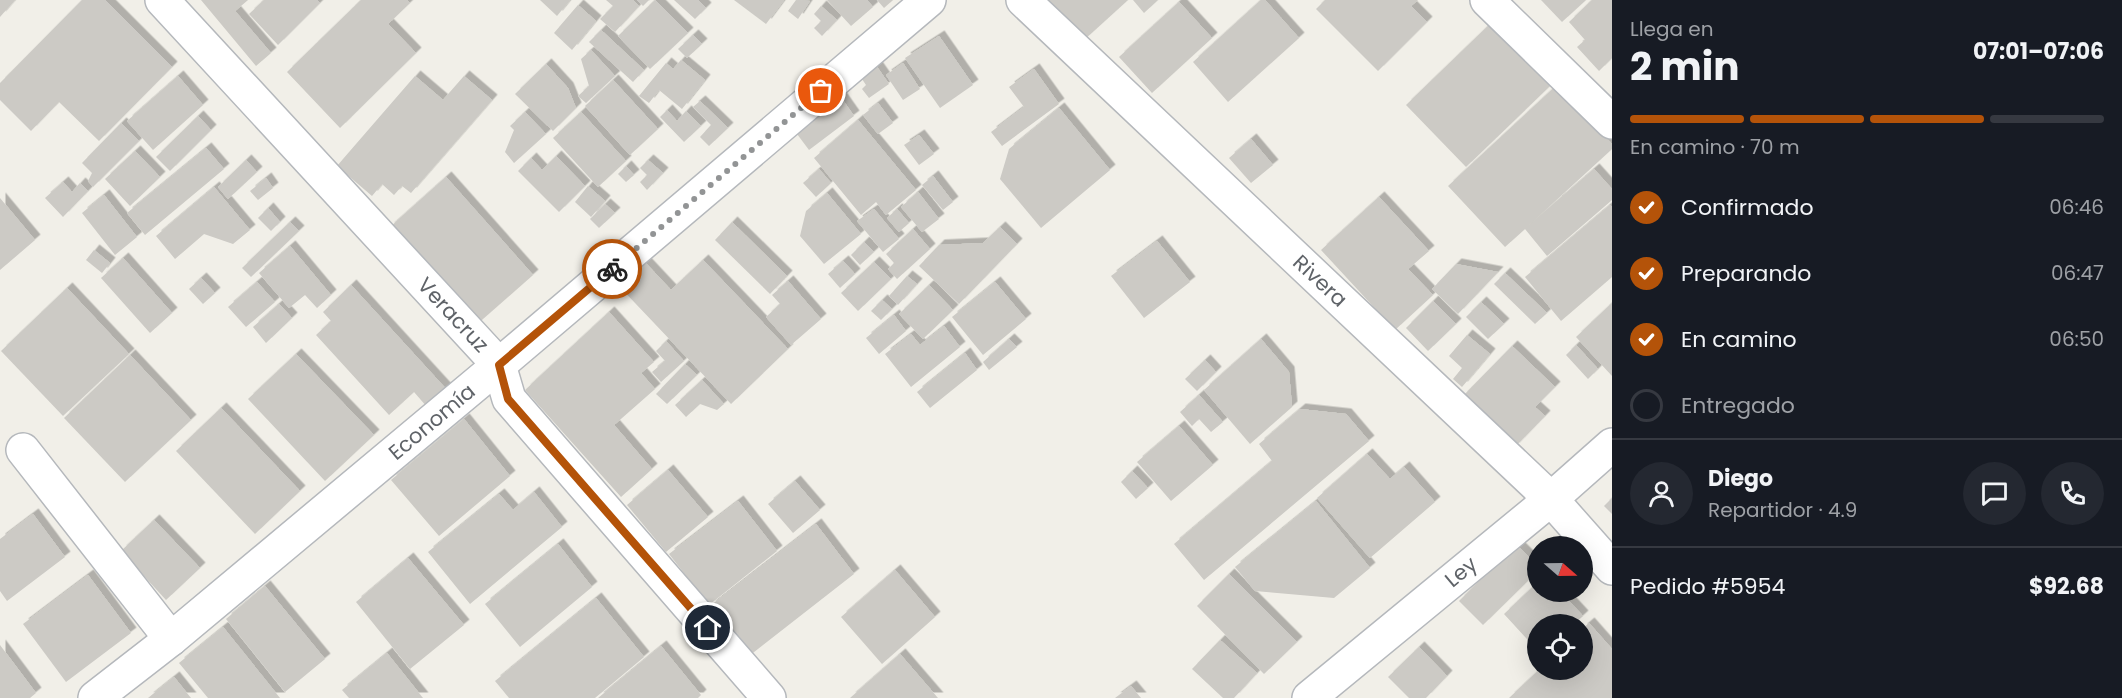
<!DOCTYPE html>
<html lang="es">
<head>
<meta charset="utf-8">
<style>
  :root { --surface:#171b24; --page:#242831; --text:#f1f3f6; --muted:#9ea1a6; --line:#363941; --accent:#b45309 }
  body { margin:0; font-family:Poppins,sans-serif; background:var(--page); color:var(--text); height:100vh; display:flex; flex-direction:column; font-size:22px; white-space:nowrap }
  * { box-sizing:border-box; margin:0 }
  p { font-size:20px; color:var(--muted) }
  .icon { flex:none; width:33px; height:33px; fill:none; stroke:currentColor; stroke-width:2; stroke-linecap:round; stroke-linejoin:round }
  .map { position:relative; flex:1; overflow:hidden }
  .details { display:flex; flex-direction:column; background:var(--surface); width:510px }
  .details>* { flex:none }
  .needle { width:39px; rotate:110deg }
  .fabs { position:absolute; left:1527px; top:536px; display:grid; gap:12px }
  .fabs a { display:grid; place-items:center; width:66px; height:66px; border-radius:50%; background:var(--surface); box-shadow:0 6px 24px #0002; font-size:30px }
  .pin { position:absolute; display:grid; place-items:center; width:51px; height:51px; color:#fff; margin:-26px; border:3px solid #fff; border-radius:50%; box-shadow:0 2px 6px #0007 }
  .courier { position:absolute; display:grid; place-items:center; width:60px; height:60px; margin:-30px; border:4px solid #b45309; border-radius:50%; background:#fff; color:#222; box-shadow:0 2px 8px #0007 }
  .overview em { font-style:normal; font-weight:700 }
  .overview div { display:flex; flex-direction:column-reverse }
  .overview { display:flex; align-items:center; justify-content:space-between; height:102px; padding:0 18px }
  h1 { font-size:39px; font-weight:700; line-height:45px }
  .bar { display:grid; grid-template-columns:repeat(4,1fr); gap:9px 6px; align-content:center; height:72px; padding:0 18px }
  .bar i { height:8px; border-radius:4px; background:var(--line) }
  .bar .selected { background:var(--accent) }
  .bar p { grid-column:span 4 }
  .line { display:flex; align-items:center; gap:15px; padding:0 18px; border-top:2px solid var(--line) }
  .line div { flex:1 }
  .round { display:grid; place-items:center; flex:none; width:63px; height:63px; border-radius:32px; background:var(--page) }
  ol { padding:0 18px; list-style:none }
  li { display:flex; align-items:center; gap:18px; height:66px }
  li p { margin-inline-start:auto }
  li .icon { padding:6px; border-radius:50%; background:var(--accent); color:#fff; stroke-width:4 }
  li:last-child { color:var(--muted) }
  li i { width:33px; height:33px; border:3px solid var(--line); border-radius:50% }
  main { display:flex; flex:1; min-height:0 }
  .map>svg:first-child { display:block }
  .building { fill:#cccac5; filter:url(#shadow) }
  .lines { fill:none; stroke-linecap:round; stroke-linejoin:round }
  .minor-casing { stroke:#b5b8bc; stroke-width:36 }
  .minor { stroke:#fff; stroke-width:33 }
  .done { stroke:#929495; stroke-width:6; stroke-dasharray:0 10.8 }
  .route { stroke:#b45309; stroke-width:8 }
  .labels { text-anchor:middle; stroke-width:4.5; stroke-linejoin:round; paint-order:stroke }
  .street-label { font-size:21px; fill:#5f6368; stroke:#fff }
</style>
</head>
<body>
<main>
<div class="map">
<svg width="1612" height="698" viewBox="0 0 1612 698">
  <defs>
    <filter id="shadow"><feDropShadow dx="5.5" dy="-5.5" stdDeviation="0" flood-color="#0004"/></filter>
  </defs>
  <rect width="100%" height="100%" fill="#f1efe8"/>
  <g class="building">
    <path d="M0 0H15L0 17Z"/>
    <path d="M82 0H105L172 67 99 141 59 102 31 131 0 100V83Z"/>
    <path d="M201 0H248L235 11 271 53 256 66Z"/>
    <path d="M264 0H317L320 3 278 45 249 14Z"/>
    <path d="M361 0H407L410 3 388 24 416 53 340 128 287 72Z"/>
    <path d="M540 0H570L557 16Z"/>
    <path d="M606 0H633L639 6 615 32 600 19 613 6Z"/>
    <path d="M637 0H649L643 6Z"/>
    <path d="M655 0 688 33 650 69 618 36Z"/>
    <path d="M674 0H698L706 8 695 19Z"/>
    <path d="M734 0H784L766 24Z"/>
    <path d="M796 0 810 1 798 19 788 11Z"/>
    <path d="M827 0H867L873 7 851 26Z"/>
    <path d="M877 0H893L884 8Z"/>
    <path d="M1048 0H1128L1084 40Z"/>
    <path d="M1133 0H1158L1144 13Z"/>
    <path d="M1261 0H1265L1299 38 1228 102 1193 62Z"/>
    <path d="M1325 0H1418L1411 6 1427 22 1378 71 1316 9Z"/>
    <path d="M1541 0H1586L1562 22Z"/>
    <path d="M1592 0H1612V58L1599 71 1577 47 1585 40 1569 22Z"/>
    <path d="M1179 2 1212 38 1152 93 1119 57Z"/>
    <path d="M578 5 596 21 572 50 554 33Z"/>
    <path d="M821 6 837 20 822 36 814 28 821 21 814 14Z"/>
    <path d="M1490 24 1550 86 1466 167 1406 105Z"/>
    <path d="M601 30 644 70 633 82 589 42Z"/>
    <path d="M693 35 702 44 687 58 678 49Z"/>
    <path d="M939 36 973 85 940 108 905 58Z"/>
    <path d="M591 50 615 76 586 103 578 96 589 86 581 59Z"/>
    <path d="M681 60 705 80 682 109 659 90 649 103 639 96 666 63 673 69Z"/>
    <path d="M903 63 920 89 903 100 886 75Z"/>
    <path d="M546 64 568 88 576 108 553 131 515 94Z"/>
    <path d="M875 64 889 84 869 98 862 89 866 85 860 76Z"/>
    <path d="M1034 69 1059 104 1002 146 991 132 1024 107 1009 87Z"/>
    <path d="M178 76 203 105 153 150 127 121Z"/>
    <path d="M415 76 443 100 464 76 492 100 411 193 402 186 394 195 382 184 372 196 337 166Z"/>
    <path d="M613 80 658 129 630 155 585 106Z"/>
    <path d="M1557 85 1612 144V149L1528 226 1594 169 1612 189V200L1547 256 1525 229 1505 247 1448 186Z"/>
    <path d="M840 96 854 116 809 150 794 130Z"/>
    <path d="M700 101 728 128 709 146 700 137 711 125 693 107Z"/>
    <path d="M878 103 893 123 878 134 863 115Z"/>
    <path d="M1059 108 1110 170 1041 228 1000 179 1009 149Z"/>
    <path d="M667 110 677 121 686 111 701 126 684 142 660 117Z"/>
    <path d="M525 112 546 134 514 163 505 152 514 130 510 126Z"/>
    <path d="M581 112 626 161 598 187 553 138Z"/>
    <path d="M198 116 211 130 170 171 156 157Z"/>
    <path d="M858 120 916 190 886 215 876 202 861 215 814 158Z"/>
    <path d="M121 123 139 141 93 187 88 181 92 173 82 163Z"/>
    <path d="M919 135 934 154 919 165 904 145Z"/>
    <path d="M1251 139 1273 165 1251 183 1229 158Z"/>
    <path d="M206 148 224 169 145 235 127 213Z"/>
    <path d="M135 151 160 177 130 206 105 179Z"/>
    <path d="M556 156 585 186 559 212 518 171 531 158 542 170Z"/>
    <path d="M246 160 257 172 228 199 218 187Z"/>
    <path d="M648 160 663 173 647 190 640 182 647 175 640 168Z"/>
    <path d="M626 166 634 175 626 182 618 174Z"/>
    <path d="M819 169 831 183 816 197 803 183Z"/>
    <path d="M933 176 953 202 943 210 922 185Z"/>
    <path d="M446 177 533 275 475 326 389 228Z"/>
    <path d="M266 178 273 188 258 200 250 191Z"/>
    <path d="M63 182 72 192 80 183 88 191 63 217 45 198Z"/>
    <path d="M588 186 605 201 591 217 575 202Z"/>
    <path d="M214 187 250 230 233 244 204 234 175 259 156 236Z"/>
    <path d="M918 192 939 219 922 232 901 207Z"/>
    <path d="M827 193 861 234 824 264 800 236 806 211Z"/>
    <path d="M104 195 137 237 115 255 82 213Z"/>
    <path d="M1379 197 1429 251 1408 269 1433 295 1395 330 1321 250Z"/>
    <path d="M0 198 35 240 0 270Z"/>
    <path d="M605 204 615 213 599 228 590 219Z"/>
    <path d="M1610 205 1612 207V277L1561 321 1525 277Z"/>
    <path d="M268 208 280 222 271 231 258 218Z"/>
    <path d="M874 209 899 239 883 252 857 221Z"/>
    <path d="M897 209 909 223 899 232 887 218Z"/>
    <path d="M290 222 299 231 251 277 242 268Z"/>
    <path d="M732 222 787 276 770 294 715 240Z"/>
    <path d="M1000 227 1017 244 959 304 919 266 939 245 983 243Z"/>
    <path d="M913 229 930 249 897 279 888 269 894 263 886 254Z"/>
    <path d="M1157 241 1190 282 1144 318 1111 276Z"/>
    <path d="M864 242 874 252 860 265 851 255Z"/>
    <path d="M290 246 331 295 317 308 305 295 289 308 259 273Z"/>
    <path d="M94 250 110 263 102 273 86 260Z"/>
    <path d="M123 258 172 313 150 333 101 278Z"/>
    <path d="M641 258 671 290 703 260 788 349 731 404 616 283Z"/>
    <path d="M843 261 855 274 840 288 828 274Z"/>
    <path d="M874 262 891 279 858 311 841 293Z"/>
    <path d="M1456 264 1498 272 1458 314 1432 289Z"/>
    <path d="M1505 273 1547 313 1535 324 1494 284Z"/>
    <path d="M907 276 917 284 898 305 889 296Z"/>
    <path d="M201 278 215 293 203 304 189 289Z"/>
    <path d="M788 281 821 319 791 345 766 317 780 304 772 295Z"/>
    <path d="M257 282 275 302 246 327 228 307Z"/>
    <path d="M995 282 1026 319 983 355 952 317Z"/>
    <path d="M351 285 447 390 427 407 414 392 389 415 316 335 331 321 323 312Z"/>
    <path d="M929 285 953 310 923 339 899 314Z"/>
    <path d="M67 288 129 354 63 416 1 351Z"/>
    <path d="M882 300 892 309 881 320 871 311Z"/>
    <path d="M1433 301 1456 324 1428 351 1406 328Z"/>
    <path d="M1481 302 1504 324 1488 339 1466 317Z"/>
    <path d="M1612 303V376L1576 337Z"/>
    <path d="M279 304 292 318 266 343 253 327Z"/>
    <path d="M609 312 654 362 641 373 655 389 614 425 652 469 621 497 525 390Z"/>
    <path d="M894 315 906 331 879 354 866 338Z"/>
    <path d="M944 326 960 347 911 387 885 354 911 334 920 345Z"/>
    <path d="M1467 335 1490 354 1462 387 1453 379 1462 368 1449 356Z"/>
    <path d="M1009 339 1017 347 989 370 983 362Z"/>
    <path d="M1261 339 1289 372 1292 407 1250 444 1204 390Z"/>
    <path d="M666 341 684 361 661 382 652 372 665 361 656 351Z"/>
    <path d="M1576 345 1598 369 1588 379 1566 355Z"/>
    <path d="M1512 346 1555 387 1535 407 1545 416 1514 448 1462 397Z"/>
    <path d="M965 353 977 370 930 408 917 392Z"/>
    <path d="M296 354 374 435 325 481 248 399Z"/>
    <path d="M130 355 191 420 125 482 64 418Z"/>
    <path d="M1205 360 1216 372 1197 391 1185 379Z"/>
    <path d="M685 364 697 375 667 404 656 394Z"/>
    <path d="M702 380 724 404 717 410 700 404 686 417 675 405Z"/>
    <path d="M1199 395 1223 422 1211 432 1199 419 1192 426 1180 412Z"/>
    <path d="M221 408 300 491 255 534 176 451Z"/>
    <path d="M1300 409 1346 414 1369 441 1204 580 1174 544 1272 461 1259 444Z"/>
    <path d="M464 419 510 476 439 536 391 480Z"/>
    <path d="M1179 426 1213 465 1171 501 1137 462Z"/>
    <path d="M1367 454 1390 479 1404 467 1435 502 1370 558 1317 498Z"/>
    <path d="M668 470 708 517 666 552 627 505Z"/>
    <path d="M1132 471 1148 488 1136 499 1121 482Z"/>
    <path d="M795 481 820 510 793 533 768 504Z"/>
    <path d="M534 492 562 527 470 604 428 552 499 494 513 510Z"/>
    <path d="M1612 498V514L1604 506Z"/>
    <path d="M738 501 777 551 709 605 669 554Z"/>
    <path d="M1316 501 1370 568 1334 598 1255 591 1235 567Z"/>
    <path d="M33 514 65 557 7 601 0 591V539Z"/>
    <path d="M154 520 200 568 166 600 121 551Z"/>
    <path d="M816 524 854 574 749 656 710 606Z"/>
    <path d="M558 544 592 587 520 647 485 604Z"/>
    <path d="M1516 544 1538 566V571L1483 625 1459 601Z"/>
    <path d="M408 558 464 625 410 669 356 602Z"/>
    <path d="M895 570 935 617 882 664 841 617Z"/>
    <path d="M1229 574 1297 642 1264 674 1197 606Z"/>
    <path d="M88 575 131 633 66 682 23 624Z"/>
    <path d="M1538 582V591H1560L1583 616 1574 624H1538V651L1504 614Z"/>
    <path d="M265 586 325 659 285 692 226 619Z"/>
    <path d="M596 598 644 657 595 698H509L495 681Z"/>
    <path d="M1589 623 1612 649V698H1509L1540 669H1582V629Z"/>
    <path d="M223 627 280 698H208L179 663Z"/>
    <path d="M1220 640 1257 673 1234 698H1223L1192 669Z"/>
    <path d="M0 645 36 693 30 698H0Z"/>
    <path d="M661 646 701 695 698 698H598Z"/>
    <path d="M1419 647 1447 676 1426 698H1409L1388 677Z"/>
    <path d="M387 653 423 698H349L342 690Z"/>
    <path d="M900 654 938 698H850Z"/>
    <path d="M174 677 191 698H148Z"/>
    <path d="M1131 686 1141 698H1115Z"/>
  </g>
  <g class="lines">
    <g class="minor-casing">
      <g id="minor">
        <path d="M162 0 499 365 509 399 769 698"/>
        <path d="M1023 0 1551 499 1612 568"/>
        <path d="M1487 0 1612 122"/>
        <path d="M23 450 171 639"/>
        <path d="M95 698 171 639 499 365 929 0"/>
        <path d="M1309 698 1551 499 1612 445"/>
      </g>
    </g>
    <use href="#minor" class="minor"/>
  </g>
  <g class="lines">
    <path class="done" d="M612 269 821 91"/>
    <path class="route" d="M612 269 499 365 508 399 708 628"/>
  </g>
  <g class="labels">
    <g class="street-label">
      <text transform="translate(1320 281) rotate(43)" y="7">Rivera</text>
      <text transform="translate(453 315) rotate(47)" y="7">Veracruz</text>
      <text transform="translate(432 422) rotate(-40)" y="7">Economía</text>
      <text transform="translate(1461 572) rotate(-40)" y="7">Ley</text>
    </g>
  </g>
</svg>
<div class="fabs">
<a><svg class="needle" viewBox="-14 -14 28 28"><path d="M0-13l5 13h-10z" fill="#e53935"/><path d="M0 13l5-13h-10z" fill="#9ea1a6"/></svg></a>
<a><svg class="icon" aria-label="locate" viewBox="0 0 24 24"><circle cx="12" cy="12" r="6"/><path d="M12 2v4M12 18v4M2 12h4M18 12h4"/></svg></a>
</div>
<div class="pin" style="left:821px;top:91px;background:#ea580c"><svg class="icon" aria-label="bag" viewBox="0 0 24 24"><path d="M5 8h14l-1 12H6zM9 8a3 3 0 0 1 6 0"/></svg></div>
<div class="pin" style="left:708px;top:628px;background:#1f2937"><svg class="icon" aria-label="home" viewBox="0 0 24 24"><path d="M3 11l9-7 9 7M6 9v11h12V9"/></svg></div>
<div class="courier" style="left:612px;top:269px"><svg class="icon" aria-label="bike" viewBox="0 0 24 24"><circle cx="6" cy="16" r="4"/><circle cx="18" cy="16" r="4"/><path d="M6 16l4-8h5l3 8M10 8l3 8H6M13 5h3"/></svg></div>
</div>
<section class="details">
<div class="overview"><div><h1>2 min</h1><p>Llega en</p></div><em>07:01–07:06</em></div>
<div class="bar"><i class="selected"></i><i class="selected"></i><i class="selected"></i><i></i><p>En camino · 70 m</p></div>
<ol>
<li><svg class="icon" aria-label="check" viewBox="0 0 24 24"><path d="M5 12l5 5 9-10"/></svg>Confirmado<p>06:46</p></li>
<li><svg class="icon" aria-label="check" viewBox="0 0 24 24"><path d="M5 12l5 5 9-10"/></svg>Preparando<p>06:47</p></li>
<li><svg class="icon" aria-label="check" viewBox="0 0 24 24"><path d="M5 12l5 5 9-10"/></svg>En camino<p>06:50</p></li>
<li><i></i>Entregado</li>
</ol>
<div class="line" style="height:108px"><a class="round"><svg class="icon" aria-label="person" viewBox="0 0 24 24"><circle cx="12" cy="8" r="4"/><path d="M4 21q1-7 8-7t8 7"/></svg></a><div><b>Diego</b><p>Repartidor · 4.9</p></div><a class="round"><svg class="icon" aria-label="chat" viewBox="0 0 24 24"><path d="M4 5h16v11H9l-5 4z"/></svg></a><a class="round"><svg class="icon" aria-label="phone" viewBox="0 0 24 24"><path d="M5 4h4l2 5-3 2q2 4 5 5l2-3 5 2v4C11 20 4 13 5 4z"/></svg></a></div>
<div class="line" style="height:78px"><div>Pedido #5954</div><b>$92.68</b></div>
</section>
</main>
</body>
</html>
